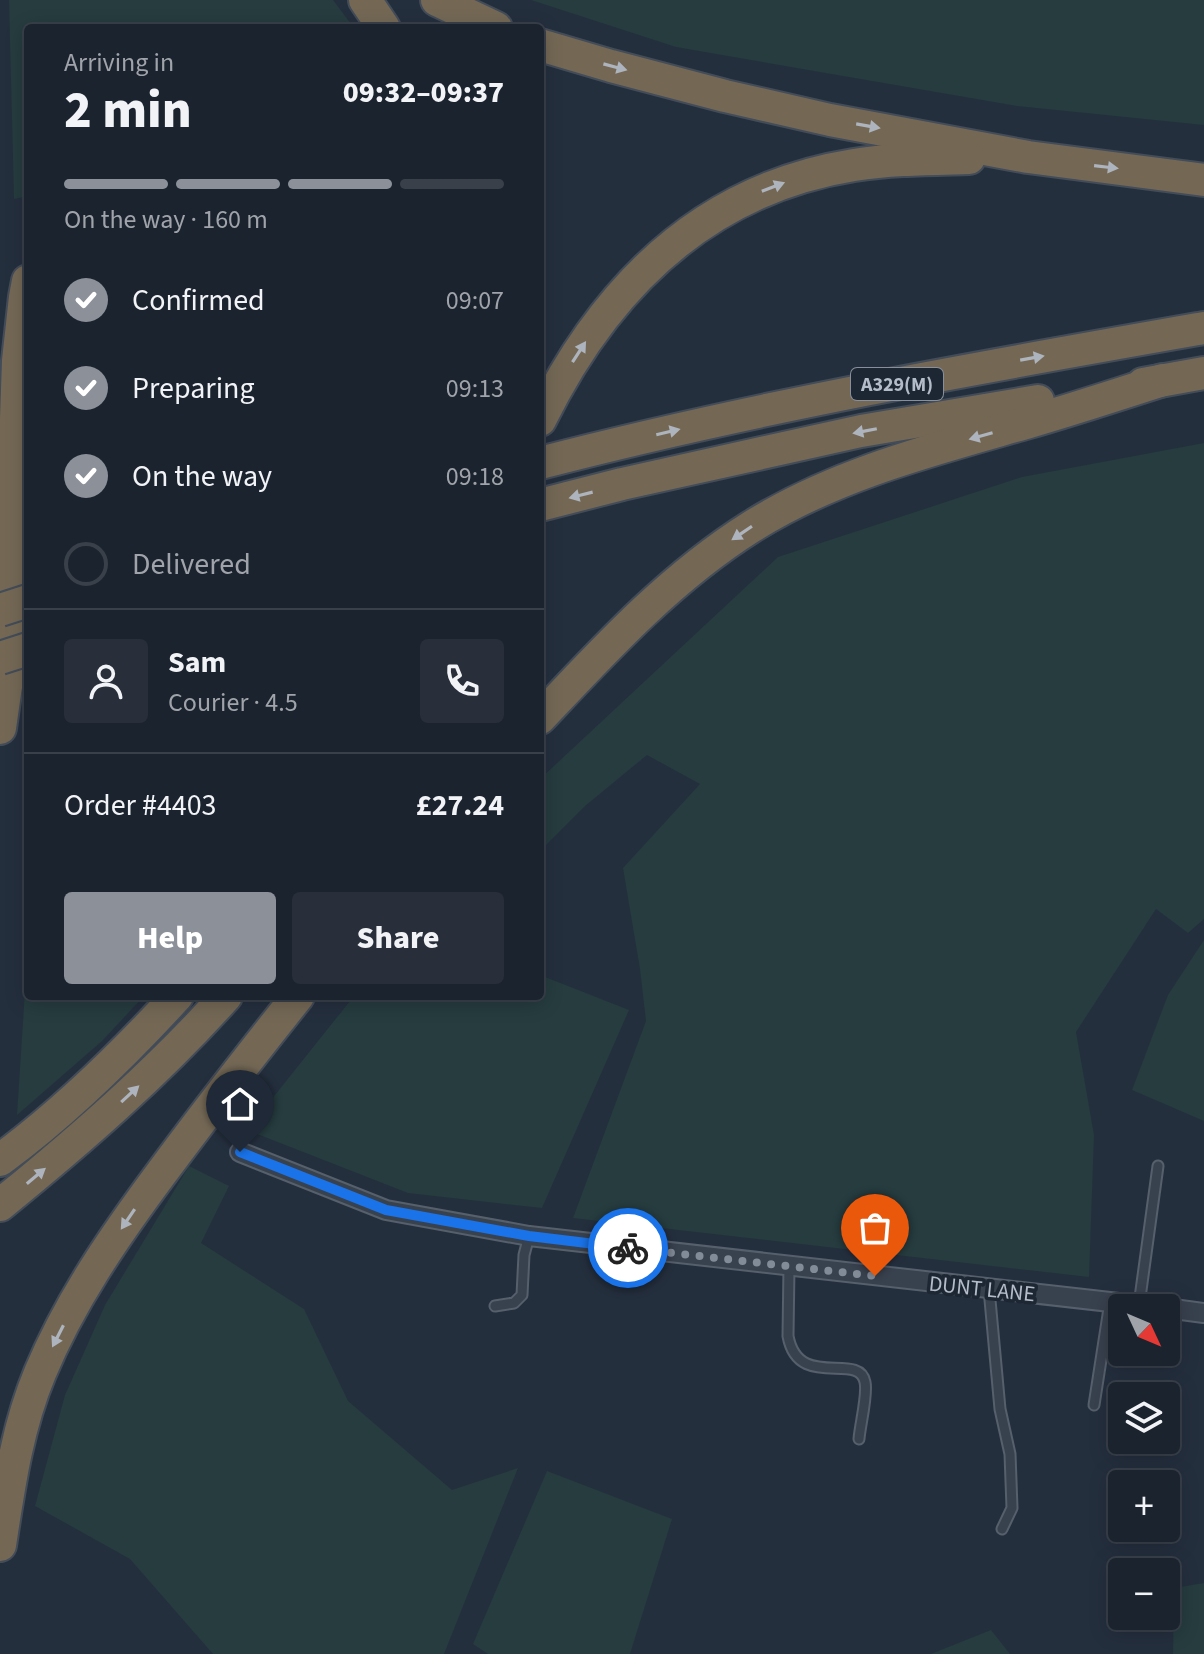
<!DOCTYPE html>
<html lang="en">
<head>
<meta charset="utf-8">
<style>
  :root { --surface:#1b232e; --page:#282f3a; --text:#f1f3f6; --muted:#a0a4aa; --line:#39404a; --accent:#8c9099 }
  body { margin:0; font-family:"Source Sans 3",sans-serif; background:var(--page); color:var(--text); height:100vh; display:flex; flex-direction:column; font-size:30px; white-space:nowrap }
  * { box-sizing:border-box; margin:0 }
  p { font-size:26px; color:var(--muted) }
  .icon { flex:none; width:44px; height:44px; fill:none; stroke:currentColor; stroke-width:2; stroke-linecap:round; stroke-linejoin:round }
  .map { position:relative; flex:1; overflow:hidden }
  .details { position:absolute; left:24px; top:24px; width:520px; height:976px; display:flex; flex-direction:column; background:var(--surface); border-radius:8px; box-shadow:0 4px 20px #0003,0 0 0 2px var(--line) }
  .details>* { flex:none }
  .needle { width:52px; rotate:134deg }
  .fabs { position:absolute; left:1108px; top:1294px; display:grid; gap:16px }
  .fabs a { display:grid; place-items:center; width:72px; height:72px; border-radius:8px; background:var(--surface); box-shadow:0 4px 20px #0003,0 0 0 2px var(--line); font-size:40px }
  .pin { position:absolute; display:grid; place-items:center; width:68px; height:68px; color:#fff; margin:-82px -34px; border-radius:50% 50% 50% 0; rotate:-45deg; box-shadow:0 0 8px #0007 }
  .pin .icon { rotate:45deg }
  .courier { position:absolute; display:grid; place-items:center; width:80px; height:80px; margin:-40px; border:6px solid #1a73e8; border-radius:50%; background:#fff; color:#222; box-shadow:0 2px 10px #0007 }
  .summary em { font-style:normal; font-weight:800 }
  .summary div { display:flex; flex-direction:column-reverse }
  .summary { display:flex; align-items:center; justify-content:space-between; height:136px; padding:0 40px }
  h1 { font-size:52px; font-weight:800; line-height:60px }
  .bar { display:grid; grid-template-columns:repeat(4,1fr); gap:12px 8px; align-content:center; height:96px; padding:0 40px }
  .bar i { height:10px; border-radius:6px; background:var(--line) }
  .bar .on { background:var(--accent) }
  .bar p { grid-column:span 4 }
  .line { display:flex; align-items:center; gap:20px; padding:0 40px; border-top:2px solid var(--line) }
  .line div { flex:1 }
  .round { display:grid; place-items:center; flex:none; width:84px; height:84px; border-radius:8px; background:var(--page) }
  ol { padding:0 40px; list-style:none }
  li { display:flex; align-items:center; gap:24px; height:88px }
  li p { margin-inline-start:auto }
  li .icon { padding:8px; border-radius:50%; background:var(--accent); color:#fff; stroke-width:4 }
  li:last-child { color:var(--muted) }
  li i { width:44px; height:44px; border:4px solid var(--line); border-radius:50% }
  .action { display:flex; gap:16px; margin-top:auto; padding:16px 40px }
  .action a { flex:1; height:92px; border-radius:8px; background:var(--accent); color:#fff; font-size:32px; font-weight:800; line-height:92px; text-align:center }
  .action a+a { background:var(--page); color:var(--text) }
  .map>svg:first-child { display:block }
  .green { fill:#263c3f }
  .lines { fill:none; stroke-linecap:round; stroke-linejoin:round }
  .service-casing { stroke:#565f6c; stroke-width:13 }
  .minor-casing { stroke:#565f6c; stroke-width:22 }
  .motorway-casing { stroke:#434c59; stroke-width:36 }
  .service { stroke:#38414e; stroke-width:9 }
  .minor { stroke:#38414e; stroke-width:18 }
  .motorway { stroke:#746855; stroke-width:32 }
  .motorway-bridge-casing { stroke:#434c59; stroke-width:36; stroke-linecap:butt }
  .motorway-bridge { stroke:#746855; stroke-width:32 }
  .oneway { fill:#aeb4bd }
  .done { stroke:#828b98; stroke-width:8; stroke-dasharray:0 14.4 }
  .route { stroke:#1a73e8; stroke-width:10 }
  .labels { text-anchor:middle; stroke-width:7; stroke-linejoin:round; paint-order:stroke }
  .shield { fill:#1d2633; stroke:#878f9c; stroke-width:2 }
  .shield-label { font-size:20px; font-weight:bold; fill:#b4bcc9 }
  .street-label { font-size:22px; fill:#b4bcc9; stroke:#1d2633 }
</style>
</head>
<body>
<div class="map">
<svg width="1204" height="1654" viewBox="0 0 1204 1654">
  <rect width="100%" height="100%" fill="#242f3e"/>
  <g class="green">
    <path d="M9 0H333L354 28H28V196L14 199Z"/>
    <path d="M531 0H1204V125L1017 106 676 47Z"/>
    <path d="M1204 443V919L1188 933 1156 909 1076 1032 1094 1135 1089 1277 573 1218 646 1021 640 969 623 868 700 784 647 755 585 806 540 851V779L778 557 1022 477Z"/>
    <path d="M1204 940V1121L1132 1090 1168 995Z"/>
    <path d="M28 944V996H144L102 1041 17 1115Z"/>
    <path d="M540 975 629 1010 542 1208 408 1193 247 1130 354 996H540Z"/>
    <path d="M189 1166 229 1186 201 1243 304 1309 348 1401 452 1490 518 1468 444 1654H213L130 1559 35 1506 65 1395 105 1305Z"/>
    <path d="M547 1471 672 1519 630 1654H488L473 1644Z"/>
    <path d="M1204 1583V1654H1173L1174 1588Z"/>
    <path d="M991 1630 1010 1654H931Z"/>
  </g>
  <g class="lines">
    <g class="service-casing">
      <g id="service">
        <path d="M789 1267 788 1336C798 1391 859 1351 865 1382 868 1394 860 1425 859 1439"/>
        <path d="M989 1289 1000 1409 1010 1454 1012 1508 1002 1529"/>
        <path d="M1139 1305 1158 1166"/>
        <path d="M495 1306 514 1303 522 1295 524 1255 529 1236"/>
        <path d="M1094 1405 1110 1302"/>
      </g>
    </g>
    <g class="minor-casing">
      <g id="minor">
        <path d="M240 1152 386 1210 529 1236 1163 1308"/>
        <path d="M1166 1308 1204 1313"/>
      </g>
    </g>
    <g class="motorway-casing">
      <g id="motorway">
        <path d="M365 0 384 28"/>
        <path d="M437 0 496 28"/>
        <path d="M540 45 611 66 725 96 830 120 1028 157 1204 180"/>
        <path d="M1143 384 1204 373"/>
        <path d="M540 420C605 288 703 189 854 165 892 159 931 159 969 158"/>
        <path d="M540 463C759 406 982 367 1204 328"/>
        <path d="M540 505 622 484 861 431 1038 401"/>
        <path d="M540 718C605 649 670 578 751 527 835 474 935 449 1029 422 1074 409 1119 394 1163 380"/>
        <path d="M0 728 7 679 18 361 25 297 28 281"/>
        <path d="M0 1160C65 1112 123 1055 177 996"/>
        <path d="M0 1205C80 1140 157 1073 226 996"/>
        <path d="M0 1545C9 1486 17 1428 40 1373 70 1301 114 1237 160 1175 205 1114 251 1055 298 996"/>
      </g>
    </g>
    <use href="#service" class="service"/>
    <use href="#minor" class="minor"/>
    <use href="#motorway" class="motorway"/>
    <g class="motorway-bridge-casing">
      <g id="motorway-bridge">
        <path d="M0 610 28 601"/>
        <path d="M0 658 28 649"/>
      </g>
    </g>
    <use href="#motorway-bridge" class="motorway-bridge"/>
  </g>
  <defs><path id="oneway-solid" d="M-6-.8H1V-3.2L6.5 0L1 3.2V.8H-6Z" transform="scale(2)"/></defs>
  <g class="oneway">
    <use href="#oneway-solid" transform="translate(615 67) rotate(15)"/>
    <use href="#oneway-solid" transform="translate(868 126) rotate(10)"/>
    <use href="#oneway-solid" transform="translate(1106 167) rotate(7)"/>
    <use href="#oneway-solid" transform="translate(773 187) rotate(-21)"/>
    <use href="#oneway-solid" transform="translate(579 352) rotate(-57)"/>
    <use href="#oneway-solid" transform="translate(1032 358) rotate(-10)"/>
    <use href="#oneway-solid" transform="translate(865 431) rotate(169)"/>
    <use href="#oneway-solid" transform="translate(668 432) rotate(-13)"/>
    <use href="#oneway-solid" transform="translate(981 436) rotate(164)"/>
    <use href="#oneway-solid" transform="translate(581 495) rotate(166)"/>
    <use href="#oneway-solid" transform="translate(742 533) rotate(146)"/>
    <use href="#oneway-solid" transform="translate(130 1094) rotate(-43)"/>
    <use href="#oneway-solid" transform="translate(36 1176) rotate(-40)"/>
    <use href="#oneway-solid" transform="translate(128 1219) rotate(124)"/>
    <use href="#oneway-solid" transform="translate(58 1336) rotate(117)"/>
  </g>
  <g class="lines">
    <path class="done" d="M628 1248 875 1276"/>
    <path class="route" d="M240 1152 386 1210 529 1236 628 1248"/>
  </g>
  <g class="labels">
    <rect class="shield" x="851" y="368" width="92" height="32" rx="6"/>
    <g class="shield-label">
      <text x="897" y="391">A329(M)</text>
    </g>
    <g class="street-label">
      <text transform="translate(982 1288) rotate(6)" y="8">DUNT LANE</text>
    </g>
  </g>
</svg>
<div class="fabs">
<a><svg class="needle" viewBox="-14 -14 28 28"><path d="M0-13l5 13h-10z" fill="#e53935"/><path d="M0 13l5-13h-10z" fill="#a0a4aa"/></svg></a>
<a><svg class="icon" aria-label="layers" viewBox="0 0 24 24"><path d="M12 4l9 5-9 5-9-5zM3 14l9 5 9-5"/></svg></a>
<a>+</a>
<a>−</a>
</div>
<div class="pin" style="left:875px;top:1276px;background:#ea580c"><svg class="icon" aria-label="bag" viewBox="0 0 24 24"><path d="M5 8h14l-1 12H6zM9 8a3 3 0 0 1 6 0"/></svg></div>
<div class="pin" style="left:240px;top:1152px;background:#1f2937"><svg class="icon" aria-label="home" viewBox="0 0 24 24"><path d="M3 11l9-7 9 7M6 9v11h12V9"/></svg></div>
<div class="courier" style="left:628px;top:1248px"><svg class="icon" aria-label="bike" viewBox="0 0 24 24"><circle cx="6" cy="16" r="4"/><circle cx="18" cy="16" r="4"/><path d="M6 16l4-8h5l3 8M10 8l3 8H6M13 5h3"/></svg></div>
<section class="details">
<div class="summary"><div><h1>2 min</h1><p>Arriving in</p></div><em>09:32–09:37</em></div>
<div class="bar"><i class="on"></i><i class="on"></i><i class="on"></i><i></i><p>On the way · 160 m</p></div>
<ol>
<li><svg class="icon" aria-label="check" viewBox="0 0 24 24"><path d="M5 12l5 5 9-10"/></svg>Confirmed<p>09:07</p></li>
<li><svg class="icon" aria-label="check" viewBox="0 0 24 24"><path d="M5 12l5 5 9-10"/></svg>Preparing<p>09:13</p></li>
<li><svg class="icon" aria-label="check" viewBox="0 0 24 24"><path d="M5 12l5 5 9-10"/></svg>On the way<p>09:18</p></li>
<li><i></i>Delivered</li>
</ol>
<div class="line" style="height:144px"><a class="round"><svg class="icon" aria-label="person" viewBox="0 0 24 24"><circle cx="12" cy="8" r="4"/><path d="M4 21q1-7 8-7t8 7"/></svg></a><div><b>Sam</b><p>Courier · 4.5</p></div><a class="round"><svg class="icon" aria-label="phone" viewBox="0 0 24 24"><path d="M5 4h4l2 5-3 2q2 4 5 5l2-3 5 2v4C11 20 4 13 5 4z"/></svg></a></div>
<div class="line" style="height:104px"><div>Order #4403</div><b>£27.24</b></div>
<div class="action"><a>Help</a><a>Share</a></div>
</section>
</div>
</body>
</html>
